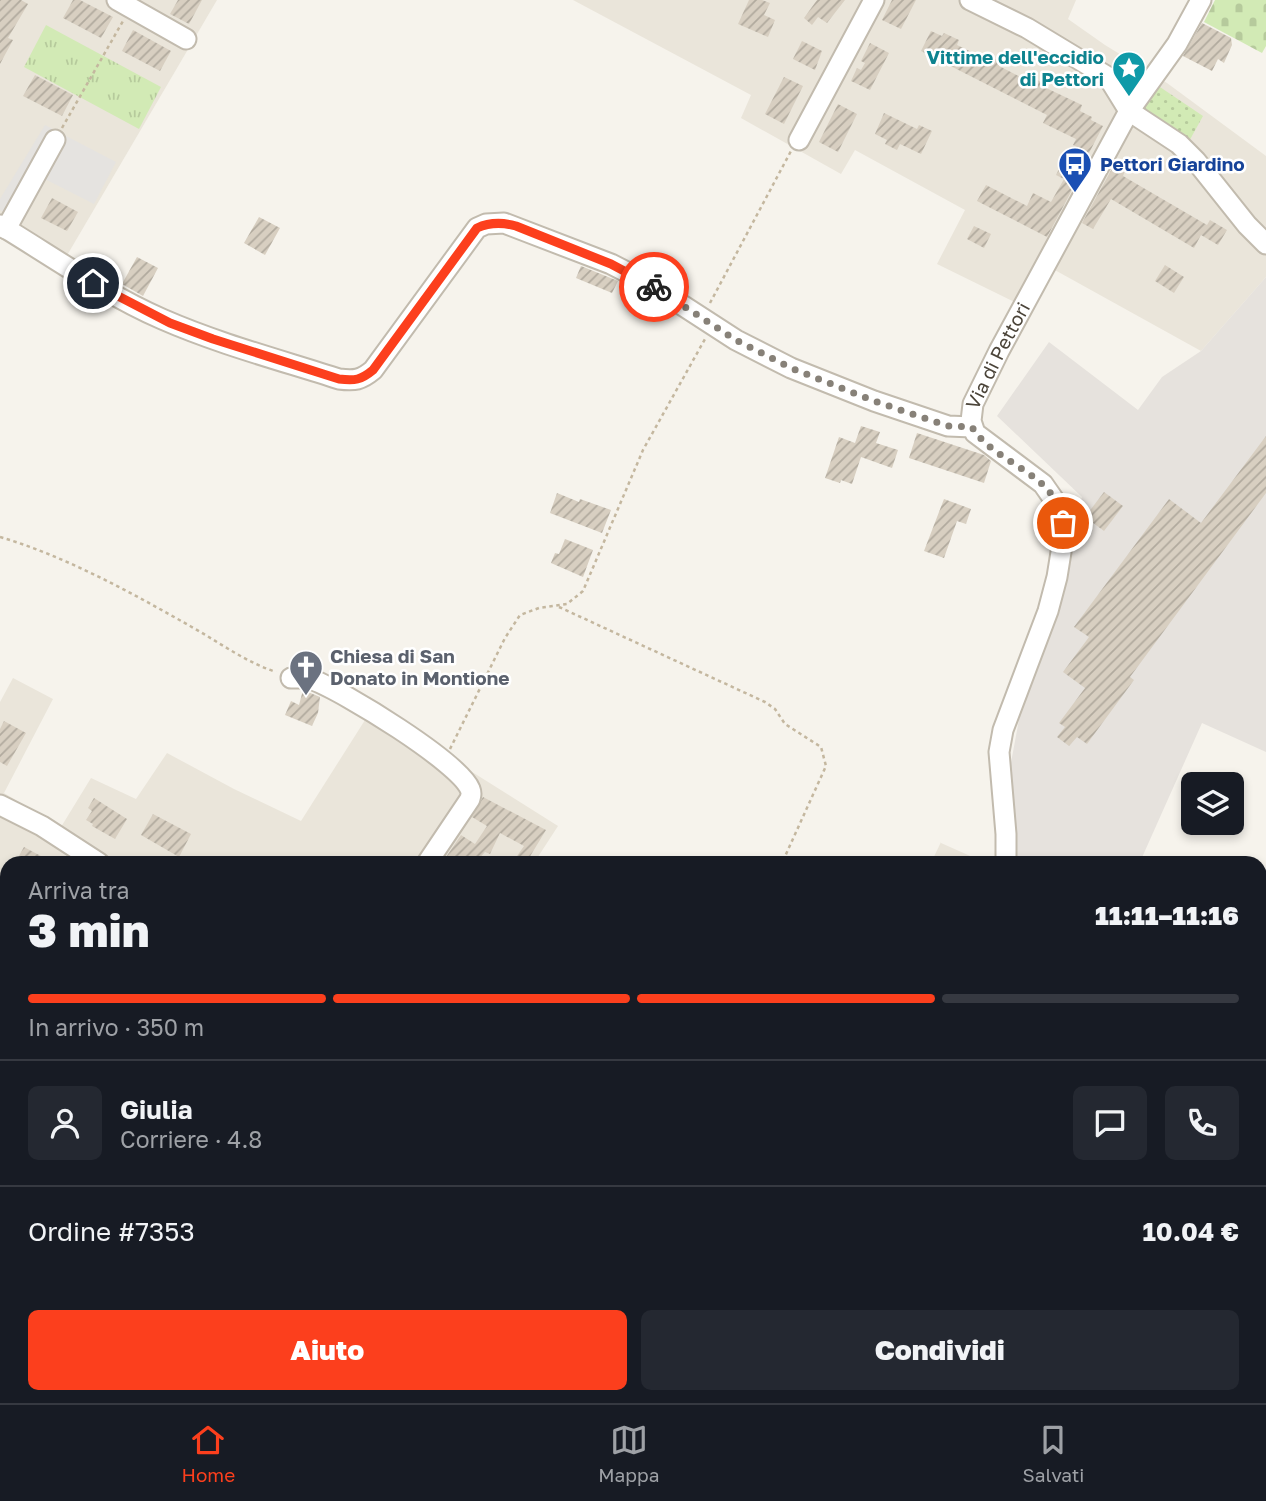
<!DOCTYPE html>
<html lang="it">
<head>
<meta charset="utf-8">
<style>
  :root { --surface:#171b24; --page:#242831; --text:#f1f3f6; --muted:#9ea1a6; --line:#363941; --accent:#fc3f1d }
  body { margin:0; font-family:"Golos Text",sans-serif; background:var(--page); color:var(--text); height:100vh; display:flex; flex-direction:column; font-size:26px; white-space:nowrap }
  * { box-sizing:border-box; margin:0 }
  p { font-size:23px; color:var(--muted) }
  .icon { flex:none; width:38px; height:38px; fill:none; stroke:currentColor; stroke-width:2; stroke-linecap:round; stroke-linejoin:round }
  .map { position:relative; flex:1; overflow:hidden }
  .side { position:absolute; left:0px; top:856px; width:1267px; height:548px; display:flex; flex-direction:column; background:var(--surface); border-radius:21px 21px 0 0; box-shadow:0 4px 10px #0003 }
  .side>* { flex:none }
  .fabs { position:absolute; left:1181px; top:772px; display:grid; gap:14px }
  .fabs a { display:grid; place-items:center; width:63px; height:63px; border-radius:10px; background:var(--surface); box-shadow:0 4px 10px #0003; font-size:35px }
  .pin { position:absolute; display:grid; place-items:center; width:60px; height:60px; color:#fff; margin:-30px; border:4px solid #fff; border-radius:50%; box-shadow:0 2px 7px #0007 }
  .courier { position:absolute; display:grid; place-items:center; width:70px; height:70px; margin:-35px; border:5px solid #fc3f1d; border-radius:50%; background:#fff; color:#222; box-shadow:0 2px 9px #0007 }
  .overview em { font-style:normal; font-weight:800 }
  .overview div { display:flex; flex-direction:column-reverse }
  .overview { display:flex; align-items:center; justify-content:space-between; height:119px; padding:0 28px }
  h1 { font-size:46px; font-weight:800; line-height:52px }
  .bar { display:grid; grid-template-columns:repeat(4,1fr); gap:10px 7px; align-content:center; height:84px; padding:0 28px }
  .bar i { height:9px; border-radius:5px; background:var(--line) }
  .bar .selected { background:var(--accent) }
  .bar p { grid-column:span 4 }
  .line { display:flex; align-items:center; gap:18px; padding:0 28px; border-top:2px solid var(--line) }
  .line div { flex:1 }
  .round { display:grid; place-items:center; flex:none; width:74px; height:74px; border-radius:10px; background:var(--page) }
  .action { display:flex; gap:14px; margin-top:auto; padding:14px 28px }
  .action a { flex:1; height:80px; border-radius:10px; background:var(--accent); color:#fff; font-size:28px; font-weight:800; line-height:80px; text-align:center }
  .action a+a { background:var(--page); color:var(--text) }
  .tab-bar { display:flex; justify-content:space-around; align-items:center; height:98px; border-top:2px solid var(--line); background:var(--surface); font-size:19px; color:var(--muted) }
  .tab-bar a { display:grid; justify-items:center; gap:4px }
  .tab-bar .selected { color:var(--accent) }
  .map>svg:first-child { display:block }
  .residential { fill:#eae5da }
  .industrial { fill:#e6e2dd }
  .grass { fill:url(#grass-tufts) }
  .cemetery { fill:url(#cemetery-stones) }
  .park { fill:url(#park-dots) }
  .parking { fill:#e5e3e0 }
  .building { fill:url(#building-hatch) }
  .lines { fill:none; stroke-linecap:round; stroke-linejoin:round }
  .minor-casing { stroke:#c2bbae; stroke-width:23 }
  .path { stroke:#c4b79f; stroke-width:2.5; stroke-dasharray:3.5 3.5; stroke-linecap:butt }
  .minor { stroke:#fff; stroke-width:19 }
  .done { stroke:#878178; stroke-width:7; stroke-dasharray:0 12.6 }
  .route { stroke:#fc3f1d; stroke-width:9 }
  .labels { text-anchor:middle; stroke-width:5; stroke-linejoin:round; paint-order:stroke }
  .culture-label { font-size:19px; font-weight:bold; fill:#0d838f; stroke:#fff; text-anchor:end }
  .transit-label { font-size:19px; font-weight:bold; fill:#164399; stroke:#fff; text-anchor:start }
  .street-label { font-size:19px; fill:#4b4439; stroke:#fff }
  .worship-label { font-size:19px; font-weight:bold; fill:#5b616d; stroke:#fff; text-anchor:start }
</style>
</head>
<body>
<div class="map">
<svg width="1266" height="1403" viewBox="0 0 1266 1403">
  <defs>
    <pattern id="grass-tufts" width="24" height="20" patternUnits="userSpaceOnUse" patternTransform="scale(1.75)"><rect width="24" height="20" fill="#d2eab5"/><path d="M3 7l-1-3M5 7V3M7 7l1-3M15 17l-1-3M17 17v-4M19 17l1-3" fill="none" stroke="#b6ca9c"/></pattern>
    <pattern id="cemetery-stones" width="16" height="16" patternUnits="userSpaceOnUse" patternTransform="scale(1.75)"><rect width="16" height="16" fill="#d2eab5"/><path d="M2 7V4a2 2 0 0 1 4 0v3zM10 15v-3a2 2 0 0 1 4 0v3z" fill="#b6ca9c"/></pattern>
    <pattern id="park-dots" width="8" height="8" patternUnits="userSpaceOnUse" patternTransform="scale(1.75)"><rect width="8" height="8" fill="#d2eab5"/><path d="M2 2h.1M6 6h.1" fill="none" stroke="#b6ca9c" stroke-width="1.8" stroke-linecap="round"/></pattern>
    <pattern id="building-hatch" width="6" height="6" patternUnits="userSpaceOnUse" patternTransform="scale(1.75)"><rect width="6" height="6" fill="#d8cfc1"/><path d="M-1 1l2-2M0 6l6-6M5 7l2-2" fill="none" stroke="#b1aa9e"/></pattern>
  </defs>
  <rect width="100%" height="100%" fill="#f6f3ec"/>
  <g class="residential">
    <path d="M0 0H217L59 269 0 234Z"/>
    <path d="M573 0H1076L1068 19 1105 45 1167 83 1266 156V277L1201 351 1053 269 1031 310 937 264 965 210 855 150 841 174 741 118 751 95Z"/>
    <path d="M13 678 53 699 4 793 61 827 91 778 136 799 167 753 234 789 301 821 372 709 558 826 534 863H7V1265L0 1260V702Z"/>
    <path d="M941 842V843L986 863H931Z"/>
    <path d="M1266 980V1134L1260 1132V994Z"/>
    <path d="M169 1397H377L373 1403H176Z"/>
  </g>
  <path class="industrial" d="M1266 277V752L1202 723 1140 862 1016 863 1010 768 1023 698 1082 497 997 416 1049 342 1138 410 1162 377 1201 351Z"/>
  <path class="grass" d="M46 25 161 87 139 129 24 67Z"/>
  <path class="cemetery" d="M1215 0H1266V46L1262 53 1204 22Z"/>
  <path class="park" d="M1154 83 1203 116 1187 145 1139 107Z"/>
  <path class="parking" d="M45 125 116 162 94 204 29 171 6 213 0 210V199Z"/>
  <g class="building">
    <path d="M0 0H21L28 4 8 38 13 40 0 64Z"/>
    <path d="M73 0H80L113 17 101 38 63 18Z"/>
    <path d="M178 0H202L189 24 170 14Z"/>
    <path d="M749 0H762L770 3 764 15 775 20 768 37 738 24Z"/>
    <path d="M817 0H845L827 23 818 17 812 25 804 18Z"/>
    <path d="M892 0H916L901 29 882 20Z"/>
    <path d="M1202 23 1231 38 1232 45 1224 63 1218 59 1212 71 1183 56Z"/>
    <path d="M133 30 171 51 160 71 122 51Z"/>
    <path d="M931 31 942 36 944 33 959 40 957 45 984 58 986 54 1001 62 999 66 1026 80 1028 75 1043 83 1042 86 1082 105 1080 111 1092 117 1091 120 1103 126 1089 153 1073 145 1076 139 1043 123 1047 115 921 51Z"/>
    <path d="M802 41 822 51 815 70 793 59Z"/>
    <path d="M870 43 889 53 870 90 851 81 857 68 861 70 865 63 861 61Z"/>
    <path d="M35 75 73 95 62 116 23 96Z"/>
    <path d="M784 77 803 86 784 124 765 114Z"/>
    <path d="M838 104 857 114 838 152 819 142Z"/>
    <path d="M884 113 917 129 919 125 932 131 921 154 900 144 897 150 885 144 887 140 875 134Z"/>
    <path d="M1061 165 1080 175 1047 237 977 201 986 185 1027 206 1033 193 1051 202 1064 179 1056 175Z"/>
    <path d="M1114 165 1125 171 1123 176 1207 225 1210 220 1227 230 1218 245 1201 235 1194 248 1111 199 1093 229 1082 223Z"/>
    <path d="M52 198 78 212 67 231 41 218Z"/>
    <path d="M259 217 280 228 265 255 244 243Z"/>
    <path d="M974 226 991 234 984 248 967 239Z"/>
    <path d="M137 257 158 268 143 296 122 284Z"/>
    <path d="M1165 265 1184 277 1174 293 1155 281Z"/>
    <path d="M581 266 618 281 612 293 576 278Z"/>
    <path d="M861 426 880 432 876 443 898 450 892 468 861 457 852 484 841 480 840 483 825 478 839 437 855 443Z"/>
    <path d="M917 433 984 455 991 461 984 483 909 458Z"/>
    <path d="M1266 436V493L1130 677 1134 680 1087 744 1077 737 1069 746 1057 737 1065 727 1059 723 1085 688 1063 672 1089 637 1074 627 1169 499 1201 523Z"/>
    <path d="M1104 492 1123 506 1104 531 1085 517Z"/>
    <path d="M557 493 579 502 580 499 611 510 602 533 550 513Z"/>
    <path d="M944 499 971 509 966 524 957 521 944 558 924 551Z"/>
    <path d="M565 539 593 550 583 577 551 563 555 553 559 554Z"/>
    <path d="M303 690 320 697 318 713 312 726 285 715 291 701 299 705Z"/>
    <path d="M4 721 26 733 7 766 0 762V729Z"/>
    <path d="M483 797 546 830 526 863 517 856 524 846 500 833 490 854 485 852 475 863H442L461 835 475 844 487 826 472 817Z"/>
    <path d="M94 798 127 819 115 839 92 826 93 824 86 820 92 811 88 808Z"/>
    <path d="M153 814 191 834 179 857 141 835Z"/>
    <path d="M24 847 54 863H15Z"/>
  </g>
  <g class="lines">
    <g class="minor-casing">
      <g id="minor">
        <path d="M117 0 186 39"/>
        <path d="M970 0 1027 28 1108 77 1129 111 1179 144 1196 161 1247 225 1266 244"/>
        <path d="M799 140 874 0"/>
        <path d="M0 225C53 257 105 294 162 319 219 344 280 360 339 379 355 381 361 380 373 370L477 228 486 224 504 223 611 264 648 283 736 340 791 368 874 401 948 426 972 427"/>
        <path d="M6 229 55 140"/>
        <path d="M291 678C299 678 306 677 313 680 343 691 459 762 470 789 472 794 471 794 470 799L427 863"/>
        <path d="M0 805 42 826 99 863"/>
        <path id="s1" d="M1006 863V834L999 752 1003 730 1048 611 1057 577 1062 546 1063 523 1059 507 1043 484 975 433 971 421 973 404 999 351 1129 111 1177 44 1201 0"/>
        <path d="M1260 1042 1266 1043"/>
        <path d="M0 1121 7 1125"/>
        <path d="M331 1396 333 1403"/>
        <path d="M1064 1396 1076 1403"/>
        <path d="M472 1403 476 1396"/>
      </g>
    </g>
    <g class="path">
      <path d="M62 128 123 21"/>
      <path d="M710 303 791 151"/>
      <path d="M0 537C65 556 132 593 190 626 219 642 245 662 276 672"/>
      <path d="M559 607 765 702 775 709 785 724 821 747 826 766 782 863"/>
      <path d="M450 749 505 638 520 615 539 608 567 604 583 591 643 450 705 339"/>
      <path d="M963 1403 966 1396"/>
    </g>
    <use href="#minor" class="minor"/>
  </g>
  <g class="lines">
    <path class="done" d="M654 287 736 340 791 368 874 401 948 426 972 427C995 465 1057 472 1063 523"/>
    <path class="route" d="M93 283 170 323 213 339 339 379C355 381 361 380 373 370L477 228C490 222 502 222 516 226L611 264 654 287"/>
  </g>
  <defs>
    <g id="sight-pin" transform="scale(1.75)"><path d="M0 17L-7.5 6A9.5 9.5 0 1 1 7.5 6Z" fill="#0f9aa8" stroke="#fff"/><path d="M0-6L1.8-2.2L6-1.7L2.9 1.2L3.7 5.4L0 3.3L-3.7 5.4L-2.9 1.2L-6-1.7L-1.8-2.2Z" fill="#fff"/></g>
    <g id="bus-pin" transform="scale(1.75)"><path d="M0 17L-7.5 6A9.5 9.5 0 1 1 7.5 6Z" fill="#1a4fb4" stroke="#fff"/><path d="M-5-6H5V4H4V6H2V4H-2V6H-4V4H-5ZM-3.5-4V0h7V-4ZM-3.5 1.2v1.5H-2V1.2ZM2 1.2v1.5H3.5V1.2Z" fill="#fff"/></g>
    <g id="church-pin" transform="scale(1.75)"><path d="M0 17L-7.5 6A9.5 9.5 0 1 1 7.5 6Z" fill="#6b7280" stroke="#fff"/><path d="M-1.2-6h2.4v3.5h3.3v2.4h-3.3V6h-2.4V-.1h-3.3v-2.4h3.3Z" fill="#fff"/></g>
  </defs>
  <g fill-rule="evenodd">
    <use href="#sight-pin" x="1129" y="68"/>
    <use href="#bus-pin" x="1075" y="164"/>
    <use href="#church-pin" x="306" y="667"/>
  </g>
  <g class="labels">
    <g class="culture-label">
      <text x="1104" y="64">Vittime dell'eccidio<tspan x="1104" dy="22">di Pettori</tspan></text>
    </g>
    <g class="transit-label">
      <text x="1100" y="171">Pettori Giardino</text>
    </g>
    <g class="street-label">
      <text dy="7" stroke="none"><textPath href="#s1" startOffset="564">Via di Pettori</textPath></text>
    </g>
    <g class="worship-label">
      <text x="330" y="663">Chiesa di San<tspan x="330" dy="22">Donato in Montione</tspan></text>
    </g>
  </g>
</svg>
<div class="fabs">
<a><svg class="icon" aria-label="layers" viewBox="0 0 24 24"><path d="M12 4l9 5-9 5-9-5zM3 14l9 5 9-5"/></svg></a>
</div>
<div class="pin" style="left:1063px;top:523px;background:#ea580c"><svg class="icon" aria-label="bag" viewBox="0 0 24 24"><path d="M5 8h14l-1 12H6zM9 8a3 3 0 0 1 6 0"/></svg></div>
<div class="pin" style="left:93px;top:283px;background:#1f2937"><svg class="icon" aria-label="home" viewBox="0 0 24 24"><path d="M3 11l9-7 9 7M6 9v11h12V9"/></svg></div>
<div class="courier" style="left:654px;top:287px"><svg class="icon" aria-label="bike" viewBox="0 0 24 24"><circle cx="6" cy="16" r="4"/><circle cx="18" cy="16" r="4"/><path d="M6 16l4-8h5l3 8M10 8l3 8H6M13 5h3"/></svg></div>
<section class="side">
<div class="overview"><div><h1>3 min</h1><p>Arriva tra</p></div><em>11:11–11:16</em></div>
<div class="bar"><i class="selected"></i><i class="selected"></i><i class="selected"></i><i></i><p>In arrivo · 350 m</p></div>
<div class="line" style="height:126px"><a class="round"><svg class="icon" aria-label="person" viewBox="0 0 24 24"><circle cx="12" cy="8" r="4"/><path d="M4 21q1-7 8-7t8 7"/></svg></a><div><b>Giulia</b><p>Corriere · 4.8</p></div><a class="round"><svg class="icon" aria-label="chat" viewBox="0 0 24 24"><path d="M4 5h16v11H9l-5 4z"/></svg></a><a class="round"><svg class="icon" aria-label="phone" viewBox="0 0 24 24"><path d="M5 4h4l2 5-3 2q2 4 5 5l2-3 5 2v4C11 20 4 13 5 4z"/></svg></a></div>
<div class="line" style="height:91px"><div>Ordine #7353</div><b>10.04 €</b></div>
<div class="action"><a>Aiuto</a><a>Condividi</a></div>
</section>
</div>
<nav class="tab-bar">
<a class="selected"><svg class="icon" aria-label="home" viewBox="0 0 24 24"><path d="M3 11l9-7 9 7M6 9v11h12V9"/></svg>Home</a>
<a><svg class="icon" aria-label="map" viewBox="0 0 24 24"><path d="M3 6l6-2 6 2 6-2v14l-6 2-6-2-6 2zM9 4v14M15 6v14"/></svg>Mappa</a>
<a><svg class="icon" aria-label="saved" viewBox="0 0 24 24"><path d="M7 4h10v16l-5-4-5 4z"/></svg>Salvati</a>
</nav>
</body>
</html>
